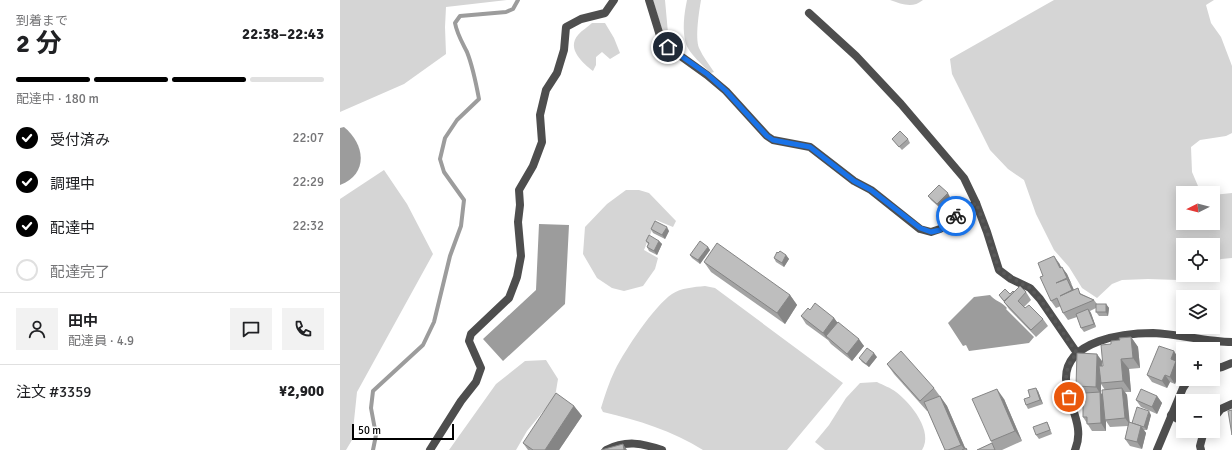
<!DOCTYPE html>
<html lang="ja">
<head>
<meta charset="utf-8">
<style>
  :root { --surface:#fff; --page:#f2f2f2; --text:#202124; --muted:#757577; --line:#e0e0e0; --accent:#000 }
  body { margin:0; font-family:Signika,"Noto Sans JP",sans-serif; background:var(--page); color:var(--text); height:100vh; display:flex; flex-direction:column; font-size:15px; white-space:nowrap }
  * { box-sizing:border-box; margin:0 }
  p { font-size:13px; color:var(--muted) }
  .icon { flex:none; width:22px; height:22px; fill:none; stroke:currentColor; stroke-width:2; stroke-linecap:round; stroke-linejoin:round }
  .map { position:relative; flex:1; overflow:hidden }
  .details { display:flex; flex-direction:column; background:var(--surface); width:340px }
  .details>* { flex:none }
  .needle { width:26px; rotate:264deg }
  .fabs { position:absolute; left:836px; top:186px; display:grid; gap:8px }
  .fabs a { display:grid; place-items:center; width:44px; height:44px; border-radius:0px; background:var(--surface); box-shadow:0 2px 10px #0003; font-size:20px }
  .scale { position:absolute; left:12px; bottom:10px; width:102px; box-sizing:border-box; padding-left:4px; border:2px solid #000; border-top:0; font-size:11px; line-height:14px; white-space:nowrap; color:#000; -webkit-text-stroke:3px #fff; paint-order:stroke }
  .pin { position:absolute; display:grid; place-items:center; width:34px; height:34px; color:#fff; margin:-17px; border:2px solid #fff; border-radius:50%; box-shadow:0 1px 4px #0007 }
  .courier { position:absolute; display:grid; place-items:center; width:40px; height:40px; margin:-20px; border:3px solid #1a73e8; border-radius:50%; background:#fff; color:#222; box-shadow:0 1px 5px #0007 }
  .head em { font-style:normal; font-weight:700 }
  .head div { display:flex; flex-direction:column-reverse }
  .head { display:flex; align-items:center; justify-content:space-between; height:68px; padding:0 16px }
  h1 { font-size:26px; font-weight:700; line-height:30px }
  .bar { display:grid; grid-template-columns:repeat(4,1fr); gap:6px 4px; align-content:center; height:48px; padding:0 16px }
  .bar i { height:5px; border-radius:3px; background:var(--line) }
  .bar .on { background:var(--accent) }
  .bar p { grid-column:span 4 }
  .line { display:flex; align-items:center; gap:10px; padding:0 16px; border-top:1px solid var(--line) }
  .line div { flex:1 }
  .round { display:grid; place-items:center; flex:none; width:42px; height:42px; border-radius:0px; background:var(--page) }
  ol { padding:0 16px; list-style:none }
  li { display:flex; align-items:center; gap:12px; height:44px }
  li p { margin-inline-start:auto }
  li .icon { padding:4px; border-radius:50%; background:var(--accent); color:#fff; stroke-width:4 }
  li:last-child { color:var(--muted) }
  li i { width:22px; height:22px; border:2px solid var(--line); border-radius:50% }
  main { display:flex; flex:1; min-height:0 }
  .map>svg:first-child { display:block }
  .green { fill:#d5d5d5 }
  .water { fill:#9c9c9c }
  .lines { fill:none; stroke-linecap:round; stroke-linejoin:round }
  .stream { stroke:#9c9c9c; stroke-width:4 }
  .minor { stroke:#4e4e4e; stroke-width:8 }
  .wall { fill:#a3a3a3; fill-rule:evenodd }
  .shaded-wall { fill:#858585 }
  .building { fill:#bebebe; stroke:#858585 }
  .done { stroke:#595959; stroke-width:4; stroke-dasharray:0 7.2 }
  .route { stroke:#1a73e8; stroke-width:5 }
</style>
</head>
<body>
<main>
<section class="details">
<div class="head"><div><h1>2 分</h1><p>到着まで</p></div><em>22:38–22:43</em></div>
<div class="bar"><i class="on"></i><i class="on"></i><i class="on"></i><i></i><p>配達中 · 180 m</p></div>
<ol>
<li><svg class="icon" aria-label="check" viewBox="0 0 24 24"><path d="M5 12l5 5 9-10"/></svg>受付済み<p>22:07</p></li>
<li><svg class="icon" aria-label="check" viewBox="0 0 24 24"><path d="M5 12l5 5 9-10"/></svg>調理中<p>22:29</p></li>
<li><svg class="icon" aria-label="check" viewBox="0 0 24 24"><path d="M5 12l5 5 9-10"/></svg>配達中<p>22:32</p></li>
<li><i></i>配達完了</li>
</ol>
<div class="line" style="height:72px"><a class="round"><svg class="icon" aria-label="person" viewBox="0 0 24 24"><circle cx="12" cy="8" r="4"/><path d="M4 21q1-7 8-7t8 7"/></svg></a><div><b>田中</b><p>配達員 · 4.9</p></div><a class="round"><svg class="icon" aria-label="chat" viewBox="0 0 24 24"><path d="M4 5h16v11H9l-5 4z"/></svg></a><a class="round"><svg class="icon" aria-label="phone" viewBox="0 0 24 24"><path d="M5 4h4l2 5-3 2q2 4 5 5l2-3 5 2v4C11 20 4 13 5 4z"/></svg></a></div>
<div class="line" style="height:52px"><div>注文 #3359</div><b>¥2,900</b></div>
</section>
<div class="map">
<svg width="892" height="450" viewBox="0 0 892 450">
  <rect width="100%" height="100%" fill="#fff"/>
  <g class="green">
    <path d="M0 0H167L106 7 105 27 106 54 64 84 0 112Z"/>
    <path d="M313 0H325L328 33H324L322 30Z"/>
    <path d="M347 0H361C359 12 355 37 359 48 363 57 369 64 374 72L371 73C364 67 349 53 346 44 342 31 344 14 347 0Z"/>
    <path d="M550 0H583C572 9 562 4 550 0Z"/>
    <path d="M714 0H874L866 5 871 23 881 37 892 66V133L886 136 860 140 851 147 852 172 861 193H843V223H873V195L892 193V258L881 259 873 264V245H843V275H856L838 280 808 279 782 280 772 284 757 298 742 288 729 267 714 250 696 214 684 180 668 169 650 150 612 74 610 59Z"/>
    <path d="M252 23H265L274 38 280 53 270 59 262 52 256 57V65L253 71C243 63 226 49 238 35 242 30 248 27 252 23Z"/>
    <path d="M44 170 67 204 93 254 17 392 12 440 6 450H0V199Z"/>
    <path d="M286 190H299L309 193 336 221 333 227 316 220 304 250 318 258 315 269 303 286 284 291 272 288 257 278 243 254 245 227 267 204Z"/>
    <path d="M365 286 375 288 503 383 447 450H363C333 431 298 420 263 412L261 408C265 395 269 382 275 370 285 350 314 306 332 294 341 288 354 287 365 286Z"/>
    <path d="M206 360 218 379 215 397 187 431 176 450H109L156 384 185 361Z"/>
    <path d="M537 382C543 385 551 388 556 392 571 403 594 432 582 450H485L475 442 489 425 506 398 520 383Z"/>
  </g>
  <g class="water">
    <path d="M4 127C25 144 29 174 0 185V128Z"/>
    <path d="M199 224 229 225 225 304 163 361 143 339 196 290Z"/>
    <path d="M650 295C655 301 662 302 667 308L666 309 694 337 689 343 629 351 626 345 623 346 608 323 634 297Z"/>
  </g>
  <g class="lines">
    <path class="stream" d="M33 450 36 435 31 408 33 391 83 345 94 322 110 256 121 226 124 200 104 172 100 159 105 138 117 120 139 99C136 83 133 67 127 52 122 42 117 34 115 23L120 16 166 12 173 9 178 0"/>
    <g class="minor">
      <path d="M309 0 321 39 328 47 367 75 386 91 427 136 433 140 470 147 514 181 531 190 580 229 591 232 600 229 636 203"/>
      <path d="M469 13 516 56 561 104 624 178 636 203 647 232 659 270 671 279 690 288 700 299 737 353"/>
      <path d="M873 369 882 367 892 363"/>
      <path d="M831 415 843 422"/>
      <path d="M873 419 881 409 892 404"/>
      <path d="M90 450 121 401 136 382 141 368 129 341 131 334 169 298 177 277 181 256 178 222 180 205 179 190 193 166 202 142 200 115 206 90 217 73 224 50 226 27 241 19 265 13 274 0"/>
      <path d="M266 450C286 440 302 443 322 450"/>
      <path d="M735 450C746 425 726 403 726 379 725 340 785 333 813 333 840 334 866 342 892 342"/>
      <path d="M817 450 843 388 849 379"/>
      <path d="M861 450 860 446 864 431"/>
    </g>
  </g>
  <g class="wall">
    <path d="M552 139H568L570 143 562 150Z"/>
    <path d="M588 196 610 197 600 208 591 200Z"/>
    <path d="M311 229 329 231 325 239 313 233Z"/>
    <path d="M306 241H319L322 244 317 255 309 251 307 247 308 244Z"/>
    <path d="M368 247 370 250 360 264 352 258 350 255Z"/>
    <path d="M438 253 446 255 449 259 444 267 436 262 434 258Z"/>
    <path d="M364 262 450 295 457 305 445 324 371 272Z"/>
    <path d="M719 263 721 267 727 274 734 290 754 300 757 304H766L769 308 768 316H759L756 312V308L750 311 756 327 744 332 741 328 737 317 728 320 723 313 721 306 716 308 711 301 703 276Z"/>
    <path d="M674 292H686L691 300 684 307 703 319 708 326 696 337 669 309 659 295 670 294Z"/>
    <path d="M461 316 494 318 497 322 524 346 512 361 491 344 488 340 466 324Z"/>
    <path d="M791 337 798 347 800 368 789 369 791 392H785L787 395 789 422 792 423 811 415 807 430H804L806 433 802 449 790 446 785 439 788 426 770 427 766 421V431H752L743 417 745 402V393H741L736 386 762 361V366H763L771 344 780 340ZM761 384 765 390 763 396 761 393Z"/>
    <path d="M537 357 529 367 522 362 519 358Z"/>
    <path d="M839 359 838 363 841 368 835 384 830 382 827 388 812 382 807 375Z"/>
    <path d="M547 364 594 388 607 406 625 448H626L627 450H605L588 411H587L554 374Z"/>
    <path d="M698 391 703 404 688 409 686 405 690 397Z"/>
    <path d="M817 396 822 403 817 414 801 407 796 400Z"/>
    <path d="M664 399 682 441 662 450H637L652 443 651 441Z"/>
    <path d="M234 406 242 416 219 450H188L183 443Z"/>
    <path d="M707 422 709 426 712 434 699 439 696 435Z"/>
  </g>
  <g class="shaded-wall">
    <path d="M608 193 610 197 600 208 597 204Z"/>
    <path d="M327 227 329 231 325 239 322 235Z"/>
    <path d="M319 241 322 244 317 255 314 251Z"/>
    <path d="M368 247 370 250 360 264 358 260Z"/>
    <path d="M446 255 449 259 444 267 442 263Z"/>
    <path d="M714 256 719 263 725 275 720 268Z"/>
    <path d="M722 267 727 274 732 285 727 278Z"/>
    <path d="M727 279 732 286 737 297 732 290Z"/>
    <path d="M450 295 457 305 445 324 437 313Z"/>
    <path d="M766 304 769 308 768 316 766 312Z"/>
    <path d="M748 309 751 313 756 327 754 324Z"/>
    <path d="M494 318 499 325 486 336 488 340 483 333Z"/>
    <path d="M791 337 798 347 800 368 793 358Z"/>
    <path d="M519 339 524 346 512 361 507 354Z"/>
    <path d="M834 351 839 359 838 363 841 368 835 384 830 377 831 359Z"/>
    <path d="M534 353 537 357 529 367 526 364Z"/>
    <path d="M757 354 762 361 761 383V393L765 399V420L766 421V431L761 423 760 393 756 387Z"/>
    <path d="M781 359 789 369 791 392 783 381Z"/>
    <path d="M825 375 830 382 827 388 822 381Z"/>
    <path d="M696 388 698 391 703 404 700 400Z"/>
    <path d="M782 388 787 395 790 425 785 418Z"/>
    <path d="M657 389 664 399 682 441 675 431Z"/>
    <path d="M600 396 607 406 626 450H625L621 445Z"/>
    <path d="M817 396 822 403 817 414 812 407Z"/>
    <path d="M234 406 242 416 219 450H205Z"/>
    <path d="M809 411 811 415 807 430 804 427Z"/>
    <path d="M801 426 806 433 802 449 797 442Z"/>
    <path d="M283 444 287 450H284Z"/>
  </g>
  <g class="building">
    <path d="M560 131 568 139 559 147 552 139Z"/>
    <path d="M599 185 608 193 597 204 588 196Z"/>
    <path d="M315 221 327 227 322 235 311 229Z"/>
    <path d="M309 235 319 241 314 251 307 247 309 243 306 241Z"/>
    <path d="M360 241 368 247 358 260 350 255Z"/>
    <path d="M377 243 450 295 437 313 364 262Z"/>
    <path d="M440 251 446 255 442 263 434 258 437 252 438 253Z"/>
    <path d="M714 256 720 268 722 267 727 278 716 283 727 279 732 290 720 296 738 288 740 294 754 300 723 313 717 298 711 301 700 277 703 276 698 263Z"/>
    <path d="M680 286 686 292 678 301 685 308 689 305 703 319 691 330 664 302Z"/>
    <path d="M665 289 670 294 673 291 674 292 664 301 659 295Z"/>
    <path d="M475 303 494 318 483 333 461 316 468 308 470 310Z"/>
    <rect x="756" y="304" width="10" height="8"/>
    <path d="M748 309 754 324 741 328 736 314Z"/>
    <path d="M498 322 519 339 507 354 486 336Z"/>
    <path d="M791 337 793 358 781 359 783 381 761 383 759 366H763L761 345 771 344V341L780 340 779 338Z"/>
    <path d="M819 346 834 351 831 359 836 361 830 377 825 375 822 381 807 375Z"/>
    <path d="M527 348 534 353 526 364 519 358Z"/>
    <path d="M561 351 594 388 580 401 547 364Z"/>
    <path d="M737 353 757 354 756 387 736 386Z"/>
    <path d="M696 388 700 400 686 405 684 399 690 397 688 390Z"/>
    <path d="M782 388 785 418 765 420 762 390Z"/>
    <path d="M657 389 675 431 651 441 632 399Z"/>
    <path d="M801 389 817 396 812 407 796 400Z"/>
    <path d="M760 392 761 423 747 424V417H743V402H745V393Z"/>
    <path d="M216 393 234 406 205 450H193L183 443Z"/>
    <path d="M600 396 621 445 608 450H605L584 402Z"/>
    <path d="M797 407 809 411 804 427 792 423Z"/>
    <path d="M892 410V435L888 411Z"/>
    <path d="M707 422 710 430 696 435 693 427Z"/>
    <path d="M789 422 801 426 797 442 785 439Z"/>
    <path d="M652 443 655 450H637Z"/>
    <path d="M283 444 284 450H261Z"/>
    <path d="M626 448 627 450H622Z"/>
  </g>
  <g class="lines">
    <path class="done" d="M616 216 636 203 647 232 659 270 671 278 690 288 700 299 737 353C725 366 724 380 729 397"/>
    <path class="route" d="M328 47 367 74 386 91 427 136 433 140 470 147 514 181 531 190 580 228 591 232 600 230 616 216"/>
  </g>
</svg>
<div class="fabs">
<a><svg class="needle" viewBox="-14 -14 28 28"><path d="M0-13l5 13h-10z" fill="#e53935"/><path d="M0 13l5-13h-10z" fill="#757577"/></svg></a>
<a><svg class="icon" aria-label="locate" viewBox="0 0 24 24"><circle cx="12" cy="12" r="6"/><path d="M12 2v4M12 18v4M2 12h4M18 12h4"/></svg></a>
<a><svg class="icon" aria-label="layers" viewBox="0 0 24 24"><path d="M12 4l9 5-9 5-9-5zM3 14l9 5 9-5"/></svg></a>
<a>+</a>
<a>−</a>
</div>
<div class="scale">50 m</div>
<div class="pin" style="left:729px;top:397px;background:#ea580c"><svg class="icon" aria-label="bag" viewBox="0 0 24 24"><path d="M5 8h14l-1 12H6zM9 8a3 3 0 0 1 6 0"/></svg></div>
<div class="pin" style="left:328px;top:47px;background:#1f2937"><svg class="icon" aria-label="home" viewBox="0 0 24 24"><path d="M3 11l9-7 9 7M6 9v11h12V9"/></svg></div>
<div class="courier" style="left:616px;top:216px"><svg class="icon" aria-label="bike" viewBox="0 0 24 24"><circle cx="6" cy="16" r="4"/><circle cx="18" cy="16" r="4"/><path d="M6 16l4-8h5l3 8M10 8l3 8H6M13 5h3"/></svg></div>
</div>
</main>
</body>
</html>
